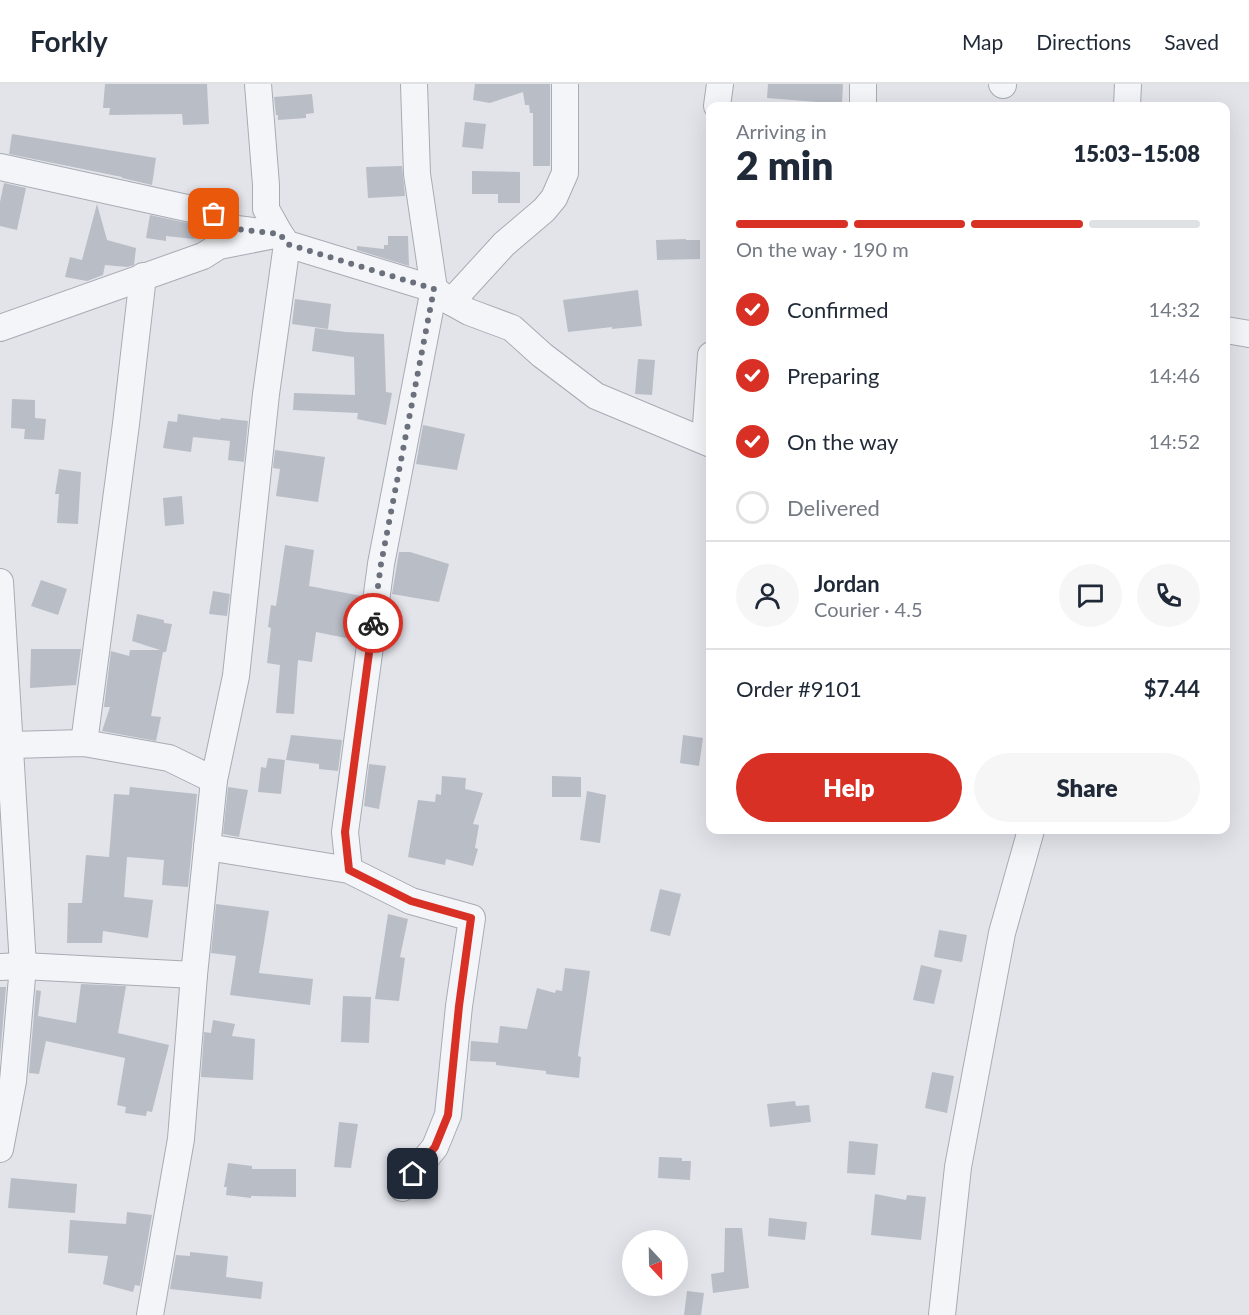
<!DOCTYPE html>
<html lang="en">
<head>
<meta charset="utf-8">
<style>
  :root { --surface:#fff; --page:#f6f6f7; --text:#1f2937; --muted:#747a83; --line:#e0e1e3; --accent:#d93025 }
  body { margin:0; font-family:Lato,sans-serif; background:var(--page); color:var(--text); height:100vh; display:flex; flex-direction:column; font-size:22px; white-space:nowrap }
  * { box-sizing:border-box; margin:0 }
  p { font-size:20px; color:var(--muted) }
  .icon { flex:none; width:33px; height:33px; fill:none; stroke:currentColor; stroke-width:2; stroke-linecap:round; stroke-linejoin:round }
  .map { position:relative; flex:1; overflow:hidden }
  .panel { position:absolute; left:706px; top:18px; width:524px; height:732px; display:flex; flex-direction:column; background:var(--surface); border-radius:12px; box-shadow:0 6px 24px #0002 }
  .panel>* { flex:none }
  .needle { width:39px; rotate:158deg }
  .controls { position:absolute; left:622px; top:1146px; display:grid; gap:12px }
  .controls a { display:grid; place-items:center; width:66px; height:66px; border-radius:50%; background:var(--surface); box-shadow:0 6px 24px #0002; font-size:30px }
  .pin { position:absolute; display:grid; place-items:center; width:51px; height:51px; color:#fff; margin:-26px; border-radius:12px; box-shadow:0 3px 9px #0006 }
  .courier { position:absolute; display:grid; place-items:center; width:60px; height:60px; margin:-30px; border:4px solid #d93025; border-radius:50%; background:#fff; color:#222; box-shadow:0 2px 8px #0007 }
  .headline em { font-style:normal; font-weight:800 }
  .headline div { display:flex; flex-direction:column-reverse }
  .headline { display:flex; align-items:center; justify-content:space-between; height:102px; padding:0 30px }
  h1 { font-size:39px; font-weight:800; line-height:45px }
  .bar { display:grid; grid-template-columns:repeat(4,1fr); gap:9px 6px; align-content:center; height:72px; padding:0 30px }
  .bar i { height:8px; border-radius:4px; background:var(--line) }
  .bar .on { background:var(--accent) }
  .bar p { grid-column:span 4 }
  .line { display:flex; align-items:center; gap:15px; padding:0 30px; border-top:2px solid var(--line) }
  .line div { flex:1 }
  .round { display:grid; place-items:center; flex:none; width:63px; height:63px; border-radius:32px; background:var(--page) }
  ol { padding:0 30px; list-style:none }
  li { display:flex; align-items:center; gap:18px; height:66px }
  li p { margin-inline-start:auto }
  li .icon { padding:6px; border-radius:50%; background:var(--accent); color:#fff; stroke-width:4 }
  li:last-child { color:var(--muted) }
  li i { width:33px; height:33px; border:3px solid var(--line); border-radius:50% }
  .button { display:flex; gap:12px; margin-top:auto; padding:12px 30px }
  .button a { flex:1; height:69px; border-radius:36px; background:var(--accent); color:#fff; font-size:24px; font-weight:800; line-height:69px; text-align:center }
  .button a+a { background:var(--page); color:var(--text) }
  header { display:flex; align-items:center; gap:36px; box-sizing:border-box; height:84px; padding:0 30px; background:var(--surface); border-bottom:2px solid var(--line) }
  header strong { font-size:28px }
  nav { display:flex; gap:33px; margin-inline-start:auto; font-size:21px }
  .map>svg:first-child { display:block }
  .building { fill:#b9bdc6 }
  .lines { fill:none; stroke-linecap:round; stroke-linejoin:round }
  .minor-casing { stroke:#a7abb4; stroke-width:28 }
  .minor { stroke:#f4f5f8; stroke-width:26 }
  .done { stroke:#6a707c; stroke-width:6; stroke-dasharray:0 10.8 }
  .route { stroke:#d93025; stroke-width:8 }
</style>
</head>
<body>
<header>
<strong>Forkly</strong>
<nav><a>Map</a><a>Directions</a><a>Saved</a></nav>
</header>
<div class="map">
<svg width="1249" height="1231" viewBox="0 0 1249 1231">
  <rect width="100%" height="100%" fill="#e2e4ea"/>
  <g class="building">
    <path d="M105 0H207L209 40 183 41 182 30 109 31 110 24H103Z"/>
    <path d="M475 0H550V82H533V29H530L529 21H525L523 8 490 19 473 16Z"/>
    <path d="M768 0H843L842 20 767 14Z"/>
    <path d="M312 10 314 29 306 30V34L278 36V31H276L274 13Z"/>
    <path d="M465 38 486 40 483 65 462 63Z"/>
    <path d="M12 50 156 74 152 101 122 94V93L9 70Z"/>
    <path d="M402 82 405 112 368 114 366 83Z"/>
    <path d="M472 87 520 88V119H498V110H472Z"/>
    <path d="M4 99 26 104 17 146 0 142V118Z"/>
    <path d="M97 120 107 156 136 164 134 181 127 183 105 181 103 191 87 197 65 193 70 173 82 176Z"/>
    <path d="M150 131 196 141 194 155 166 152V157L146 154Z"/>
    <path d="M388 152H408L409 182 357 166V162L384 165V161H388Z"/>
    <path d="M686 155V156H700V175L657 176 656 156Z"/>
    <path d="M638 206 642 242 612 245V243L568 248 563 216Z"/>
    <path d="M295 215 331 220 328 245 292 240Z"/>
    <path d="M315 244 346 248 384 250 386 308 392 309 386 341 357 335 358 329 293 326 294 309 355 311 354 273 312 267Z"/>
    <path d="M638 275 655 276 652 311 635 310Z"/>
    <path d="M12 315 35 316V334L46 335 44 356 24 355 25 345 11 344Z"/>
    <path d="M178 330 220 336 221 334 248 337 244 378 228 376 230 357 193 353 191 368 163 364 168 337 177 338Z"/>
    <path d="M423 341 465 350 457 386 416 380Z"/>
    <path d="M275 366 325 373 318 418 276 412 280 385 273 384Z"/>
    <path d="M59 385 81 388 78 440 57 439 59 410H55Z"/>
    <path d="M182 412 184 440 165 442 163 414Z"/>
    <path d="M285 461 314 466 309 502 362 512 356 556 316 548 312 578 298 576 294 630 276 629 280 581 267 579 271 544 268 543 271 521 276 522Z"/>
    <path d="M399 468H410L449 480 439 518 392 510Z"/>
    <path d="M41 496 67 505 58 531 31 522Z"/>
    <path d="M213 507 230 510 227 532 209 530Z"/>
    <path d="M137 530 164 536V539L172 540 166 568H163L151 632 161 633 156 657 102 647 110 623H104L111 567 129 572 130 566H160L132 557Z"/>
    <path d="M31 565H81L76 601 30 604Z"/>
    <path d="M291 651 342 656 338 687 319 685V680L286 676Z"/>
    <path d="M683 651 703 654 699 682 680 679Z"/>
    <path d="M268 674 285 676 281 710 258 708 261 683 266 684Z"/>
    <path d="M369 680 386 682 379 725 364 722Z"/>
    <path d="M442 692 466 694 465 705 483 709 473 740 479 741 475 764 478 765 473 782 446 775 445 781 408 773 418 716 435 718 436 710 441 711Z"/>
    <path d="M552 692 581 693V713H552Z"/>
    <path d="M130 703 197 710 188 803 162 801 164 776 127 773 124 813 153 816 148 854 103 847 102 859H67L68 819H82L86 771 109 773 114 710 129 711Z"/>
    <path d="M228 703 248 706 239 753 223 750Z"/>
    <path d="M587 707 606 711 600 759 580 756Z"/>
    <path d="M660 805 681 810 670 852 650 847Z"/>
    <path d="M216 820 269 827 259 889 313 895 310 921 230 911 236 872 211 869Z"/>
    <path d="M388 830 408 835 400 873 405 874 399 917 375 915Z"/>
    <path d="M939 846 967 851 962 878 934 873Z"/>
    <path d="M921 881 942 886 934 920 913 916Z"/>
    <path d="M565 884 590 887 578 972 581 973 579 994 546 990V987L496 981V978L470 977 471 957 498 959 500 942 527 945 537 904 555 909 556 906 562 907Z"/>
    <path d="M81 900 126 902 118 949 169 961 152 1028 147 1027 146 1032 125 1029 126 1023 117 1021 125 974 46 957 39 990 29 989 36 906 41 907 38 932 76 939Z"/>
    <path d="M0 903H6L0 973Z"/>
    <path d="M343 912 371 913 369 959 341 958Z"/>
    <path d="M213 936 235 940 232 952 255 955 253 996 201 993 204 948 211 949Z"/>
    <path d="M932 988 954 992 947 1029 925 1024Z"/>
    <path d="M795 1017 796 1022 809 1021 811 1038 770 1043 767 1020Z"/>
    <path d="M339 1038 358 1040 351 1084 334 1083Z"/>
    <path d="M849 1057 878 1060 875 1091 847 1089Z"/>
    <path d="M659 1073 682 1074V1077H691L690 1096 658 1094Z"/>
    <path d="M228 1079 252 1082V1085H296V1113L251 1112V1114L226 1111 227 1103H224Z"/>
    <path d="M11 1094 77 1100 75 1129 8 1124Z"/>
    <path d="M875 1110 906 1116 907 1111 926 1113 921 1156 871 1151Z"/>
    <path d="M127 1128 152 1131 140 1202 135 1201 133 1208 103 1200 108 1172 68 1169 70 1136 126 1140Z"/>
    <path d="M769 1134 807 1138 805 1156 768 1152Z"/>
    <path d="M725 1144H742L749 1204 713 1209 711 1190 724 1188Z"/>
    <path d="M190 1168 228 1172 226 1193 263 1198 261 1215 170 1205 176 1171 190 1172Z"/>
    <path d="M687 1207 704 1209 701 1231H684Z"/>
  </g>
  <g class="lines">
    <g class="minor-casing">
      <g id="minor">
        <path d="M258 0 266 101V125L280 150"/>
        <path d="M1002 0 1003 1"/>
        <path d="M717 22 720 0"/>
        <path d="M863 22V0"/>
        <path d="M1127 22 1128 0"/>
        <path d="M0 83 214 130 229 144 262 148"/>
        <path d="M451 218 504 160 544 126 554 114 565 89V0"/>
        <path d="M0 244 203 172 219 162 280 150 287 160 434 205 451 218 469 228 512 244 542 271 596 312 711 360"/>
        <path d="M1226 246 1249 250"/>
        <path d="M705 356 711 271"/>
        <path d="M0 498 23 882 13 997 0 1065"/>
        <path d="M84 659 126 340 143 192"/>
        <path d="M11 661 84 659 169 674 214 696"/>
        <path d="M207 763 349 786 411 817 472 834 459 922 448 1031 435 1063 402 1104"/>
        <path d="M349 786 345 748 381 480 434 205 417 90 414 0"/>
        <path d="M0 883 23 882 194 891"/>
        <path d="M150 1231 181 1055 194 891 214 696 236 592 266 310 287 160"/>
        <path d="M942 1231 958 1083 1002 849 1031 746"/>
      </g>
    </g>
    <use href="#minor" class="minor"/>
  </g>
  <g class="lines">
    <path class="done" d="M214 130 229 144 280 150 287 160 434 205 381 480 373 539"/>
    <path class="route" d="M373 539 345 748 349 786 411 817 471 834 459 922 448 1031 435 1063 413 1090"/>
  </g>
</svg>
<div class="controls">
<a><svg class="needle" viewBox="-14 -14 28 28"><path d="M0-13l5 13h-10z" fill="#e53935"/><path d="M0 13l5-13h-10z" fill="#747a83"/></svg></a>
</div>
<div class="pin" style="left:214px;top:130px;background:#ea580c"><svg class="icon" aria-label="bag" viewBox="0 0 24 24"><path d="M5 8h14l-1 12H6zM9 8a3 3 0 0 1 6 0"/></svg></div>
<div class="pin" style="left:413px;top:1090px;background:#1f2937"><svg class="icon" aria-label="home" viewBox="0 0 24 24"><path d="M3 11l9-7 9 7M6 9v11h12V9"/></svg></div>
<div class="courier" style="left:373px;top:539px"><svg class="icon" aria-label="bike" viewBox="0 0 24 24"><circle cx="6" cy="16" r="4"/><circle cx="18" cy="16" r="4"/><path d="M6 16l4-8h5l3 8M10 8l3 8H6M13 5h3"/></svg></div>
<section class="panel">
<div class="headline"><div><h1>2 min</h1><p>Arriving in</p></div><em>15:03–15:08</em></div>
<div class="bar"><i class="on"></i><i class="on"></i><i class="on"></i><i></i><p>On the way · 190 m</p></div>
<ol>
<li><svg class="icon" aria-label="check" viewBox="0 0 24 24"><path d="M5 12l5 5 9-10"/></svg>Confirmed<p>14:32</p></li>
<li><svg class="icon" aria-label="check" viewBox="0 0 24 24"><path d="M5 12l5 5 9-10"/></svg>Preparing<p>14:46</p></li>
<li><svg class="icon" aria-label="check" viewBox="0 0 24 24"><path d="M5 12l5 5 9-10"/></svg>On the way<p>14:52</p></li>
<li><i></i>Delivered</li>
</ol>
<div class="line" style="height:108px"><a class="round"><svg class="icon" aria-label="person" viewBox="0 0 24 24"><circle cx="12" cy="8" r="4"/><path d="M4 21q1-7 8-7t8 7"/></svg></a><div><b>Jordan</b><p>Courier · 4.5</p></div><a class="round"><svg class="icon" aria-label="chat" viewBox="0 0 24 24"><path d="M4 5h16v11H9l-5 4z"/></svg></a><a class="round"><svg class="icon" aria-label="phone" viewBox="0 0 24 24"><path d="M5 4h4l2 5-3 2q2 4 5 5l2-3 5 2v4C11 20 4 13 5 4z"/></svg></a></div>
<div class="line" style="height:78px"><div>Order #9101</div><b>$7.44</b></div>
<div class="button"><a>Help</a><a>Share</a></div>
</section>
</div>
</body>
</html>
